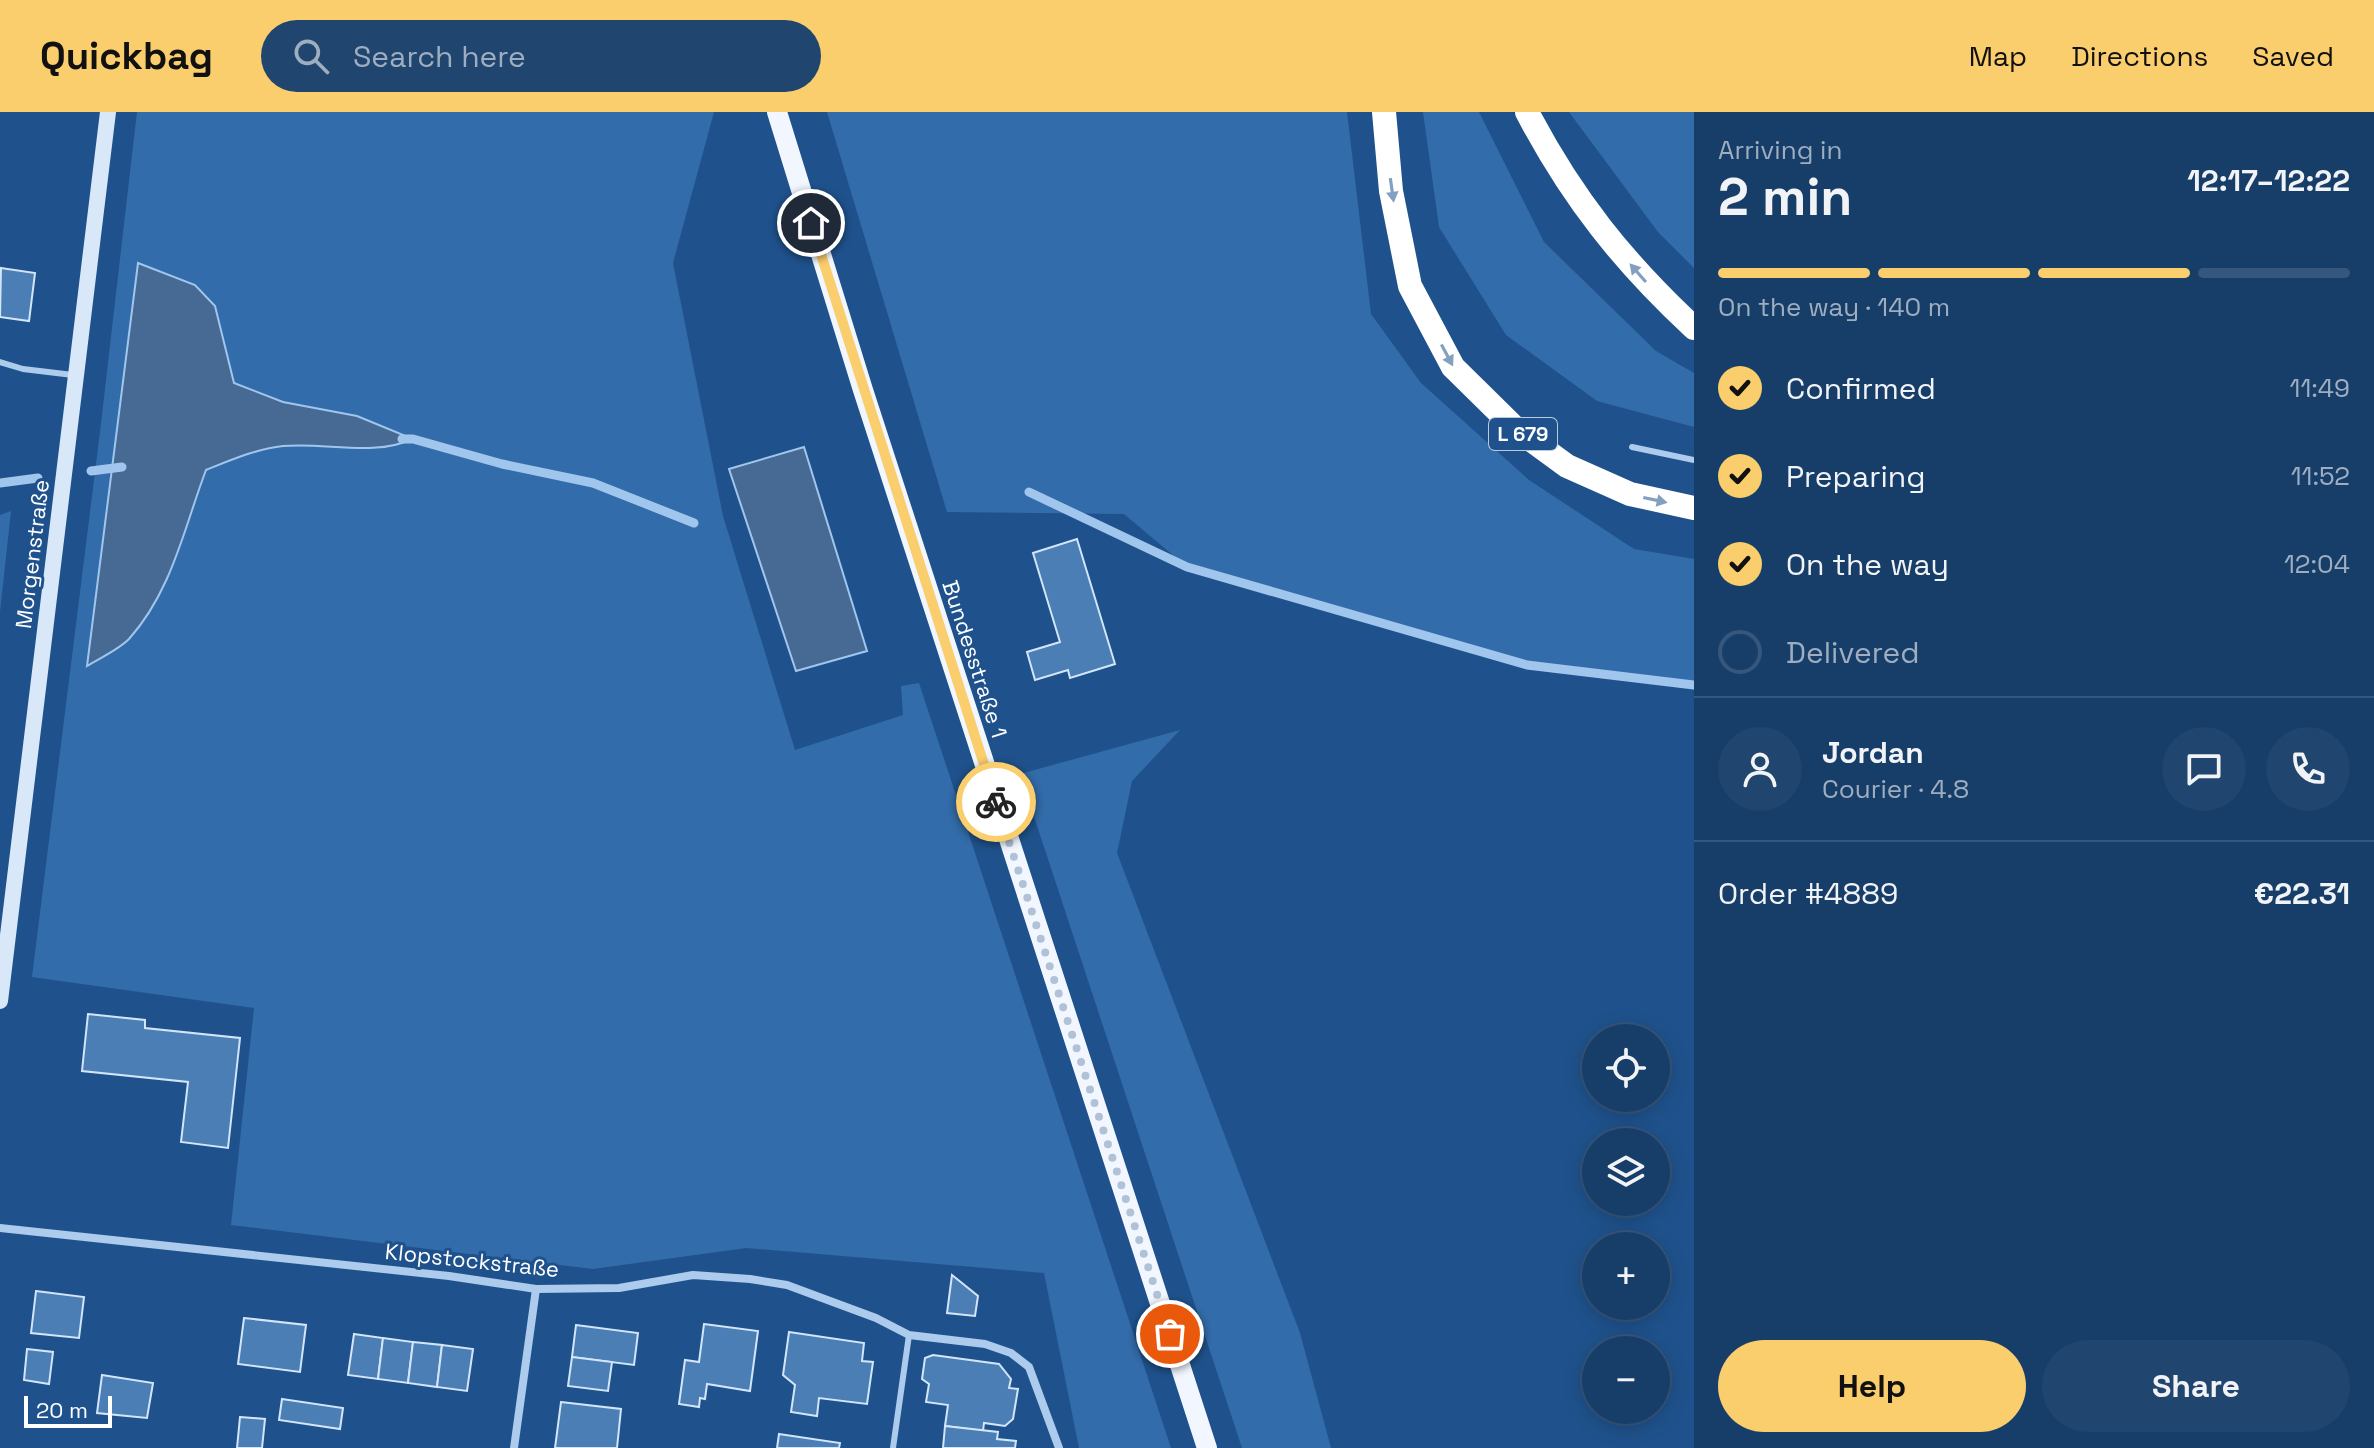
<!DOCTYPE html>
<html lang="en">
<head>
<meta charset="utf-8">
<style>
  :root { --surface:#173e69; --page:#20456f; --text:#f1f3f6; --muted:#9eaec0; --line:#36577d; --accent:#facd6d }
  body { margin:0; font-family:"Space Grotesk",sans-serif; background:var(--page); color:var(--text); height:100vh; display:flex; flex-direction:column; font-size:30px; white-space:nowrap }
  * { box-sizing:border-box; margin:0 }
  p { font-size:26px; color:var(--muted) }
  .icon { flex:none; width:44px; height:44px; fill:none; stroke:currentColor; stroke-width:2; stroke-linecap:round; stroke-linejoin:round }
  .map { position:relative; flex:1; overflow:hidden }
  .drawer { display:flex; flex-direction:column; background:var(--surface); width:680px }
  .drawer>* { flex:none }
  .fabs { position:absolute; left:1582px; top:912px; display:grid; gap:16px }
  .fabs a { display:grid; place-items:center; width:88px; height:88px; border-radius:50%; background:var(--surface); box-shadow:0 4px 20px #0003,0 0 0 2px var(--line); font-size:40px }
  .scale { position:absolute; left:24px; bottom:20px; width:88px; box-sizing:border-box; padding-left:8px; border:4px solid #fff; border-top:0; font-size:22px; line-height:28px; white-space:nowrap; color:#fff; -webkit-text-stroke:6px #1f528c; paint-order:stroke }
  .pin { position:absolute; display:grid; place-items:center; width:68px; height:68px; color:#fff; margin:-34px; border:4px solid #fff; border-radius:50%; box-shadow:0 2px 8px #0007 }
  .courier { position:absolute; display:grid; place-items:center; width:80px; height:80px; margin:-40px; border:6px solid #facd6d; border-radius:50%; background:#fff; color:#222; box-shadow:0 2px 10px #0007 }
  .overview em { font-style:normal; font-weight:700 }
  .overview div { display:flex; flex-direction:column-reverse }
  .overview { display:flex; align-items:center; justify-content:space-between; height:136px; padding:0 24px }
  h1 { font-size:52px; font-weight:700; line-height:60px }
  .bar { display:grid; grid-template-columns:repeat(4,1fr); gap:12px 8px; align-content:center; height:96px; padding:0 24px }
  .bar i { height:10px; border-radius:6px; background:var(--line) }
  .bar .on { background:var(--accent) }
  .bar p { grid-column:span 4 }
  .line { display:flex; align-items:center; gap:20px; padding:0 24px; border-top:2px solid var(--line) }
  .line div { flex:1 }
  .round { display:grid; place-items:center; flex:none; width:84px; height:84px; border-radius:42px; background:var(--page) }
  ol { padding:0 24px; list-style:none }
  li { display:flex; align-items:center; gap:24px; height:88px }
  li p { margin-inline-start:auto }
  li .icon { padding:8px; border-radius:50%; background:var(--accent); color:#111; stroke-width:4 }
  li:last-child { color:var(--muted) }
  li i { width:44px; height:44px; border:4px solid var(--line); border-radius:50% }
  .cta { display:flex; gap:16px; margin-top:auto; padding:16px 24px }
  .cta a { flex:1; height:92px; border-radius:48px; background:var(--accent); color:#111; font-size:32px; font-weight:700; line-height:92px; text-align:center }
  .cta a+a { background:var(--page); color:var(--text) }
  header { display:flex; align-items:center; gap:48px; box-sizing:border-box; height:112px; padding:0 40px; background:var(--accent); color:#111 }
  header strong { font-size:38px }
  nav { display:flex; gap:44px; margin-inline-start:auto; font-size:28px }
  .search { width:560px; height:72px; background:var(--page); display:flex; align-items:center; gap:20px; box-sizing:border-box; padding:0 28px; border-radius:44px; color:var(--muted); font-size:30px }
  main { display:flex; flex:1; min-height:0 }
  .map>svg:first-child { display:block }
  .green { fill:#336caa }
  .water { fill:#476a94; stroke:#a1c6ed; stroke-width:2 }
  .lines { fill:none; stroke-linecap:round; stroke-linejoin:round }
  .stream { stroke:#a1c6ed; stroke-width:9 }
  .building { fill:#4c7eb6; stroke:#d2e5f9; stroke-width:2 }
  .lane { stroke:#adcbec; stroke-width:6 }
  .street { stroke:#adcbec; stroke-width:8 }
  .secondary { stroke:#d9e8f9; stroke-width:16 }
  .primary { stroke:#f2f7ff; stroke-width:20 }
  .highway { stroke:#fff; stroke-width:24 }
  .oneway { fill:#84a0c0 }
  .done { stroke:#b1c2d7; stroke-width:8; stroke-dasharray:0 14.4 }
  .route { stroke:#facd6d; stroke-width:10 }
  .labels { text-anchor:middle; stroke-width:6; stroke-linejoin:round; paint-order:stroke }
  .shield { fill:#1f528c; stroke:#bccbdc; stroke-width:2 }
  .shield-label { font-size:20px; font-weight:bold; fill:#fff }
  .street-label { font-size:22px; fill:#fff; stroke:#1f528c }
</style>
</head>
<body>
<header>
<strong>Quickbag</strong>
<div class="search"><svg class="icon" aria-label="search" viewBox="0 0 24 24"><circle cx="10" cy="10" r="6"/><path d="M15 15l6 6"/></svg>Search here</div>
<nav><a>Map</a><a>Directions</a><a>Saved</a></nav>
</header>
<main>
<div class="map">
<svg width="1694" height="1336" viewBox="0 0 1694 1336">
  <rect width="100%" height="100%" fill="#1f528c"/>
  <g class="green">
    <path d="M137 0H714L673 151 723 404 795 638 903 603 901 574 919 571 1171 1336H1079L1044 1161 746 1136 593 1157 231 1113 254 896 32 865 100 320Z"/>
    <path d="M827 0H1347L1371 202 1421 271 1529 368 1634 437 1694 447V573L1527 553 1187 455 1124 402 947 400Z"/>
    <path d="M1423 0H1479L1544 130 1656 239 1694 261V315L1597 289 1506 223 1439 115Z"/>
    <path d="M1569 0H1694V156L1658 120Z"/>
    <path d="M11 399 0 500V403Z"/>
    <path d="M1180 618 1132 669 1117 741 1300 1221 1331 1336H1242L1020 662Z"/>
  </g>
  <g class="water">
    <path d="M138 151 195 173 215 194 234 271 283 290 357 304 413 327C373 345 326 330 283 334 256 337 231 348 206 358 184 416 172 479 129 527 118 538 100 546 87 554Z"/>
    <path d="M804 335 867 539 796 559 729 357Z"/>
  </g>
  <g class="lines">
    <g class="stream">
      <path d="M402 327H413L502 352 593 371 694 411"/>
      <path d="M91 359 122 355"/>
      <path d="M0 371 38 366"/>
      <path d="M1029 380 1187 455 1527 553 1694 573"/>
    </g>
  </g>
  <g class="building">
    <path d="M1 156 35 161 29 209 0 205Z"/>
    <path d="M1077 427 1115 552 1070 566 1068 558 1035 568 1027 540 1060 530 1033 441Z"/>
    <path d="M88 902 145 908V916L240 926 228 1036 181 1030 188 970 82 959Z"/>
    <path d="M952 1163 978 1184 975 1204 947 1201Z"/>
    <path d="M36 1179 84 1185 79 1226 31 1221Z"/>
    <path d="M244 1206 306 1213 300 1260 238 1252Z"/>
    <path d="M704 1212 758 1219 750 1279 707 1272 705 1287 700 1286 699 1295 679 1292 685 1248 699 1250Z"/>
    <path d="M576 1213 638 1221 634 1253 572 1245Z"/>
    <path d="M789 1220 864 1231 862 1249 873 1250 867 1292 819 1286 817 1304 791 1300 795 1273 783 1263Z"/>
    <path d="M354 1222 383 1226 378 1267 348 1263Z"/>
    <path d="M383 1226 413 1230 408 1271 378 1267Z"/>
    <path d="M413 1230 442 1233 437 1275 408 1271Z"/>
    <path d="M442 1233 473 1237 467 1279 437 1275Z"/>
    <path d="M27 1237 53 1240 49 1272 24 1268Z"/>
    <path d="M933 1243 999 1252 1011 1267 1009 1276 1018 1277 1013 1307 1005 1314 984 1311 983 1319 945 1314 948 1293 926 1290 929 1272 922 1267 925 1246Z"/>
    <path d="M572 1245 612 1250 608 1279 568 1274Z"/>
    <path d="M102 1263 153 1271 147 1306 97 1301Z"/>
    <path d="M282 1287 343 1296 340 1317 279 1308Z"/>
    <path d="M561 1290 621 1297 617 1336H555Z"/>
    <path d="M240 1305 265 1307 262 1336H237Z"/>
    <path d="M945 1314 998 1320 997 1327 1016 1329 1015 1336H943Z"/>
    <path d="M779 1322 840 1331 839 1336H777Z"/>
  </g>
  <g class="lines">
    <g class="lane">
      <path d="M0 250 23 257 73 263"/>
      <path d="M1632 335 1694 348"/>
      <path d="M893 1336 909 1223"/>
    </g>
    <g class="street">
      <path d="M0 1116 449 1164 536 1177 619 1176 693 1163 750 1167 787 1173 876 1206 909 1223 985 1232 1011 1241 1029 1255 1059 1336"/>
      <path d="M514 1336 536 1177"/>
    </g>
    <path class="secondary" d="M0 889 108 0"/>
    <path class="primary" d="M777 0 863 278 1207 1336"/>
    <g class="highway">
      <path d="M1384 0 1391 79 1410 174 1453 255 1515 316 1567 354 1630 382 1694 396"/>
      <path d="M1527 0C1572 86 1623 150 1694 216"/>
    </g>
  </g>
  <defs><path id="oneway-solid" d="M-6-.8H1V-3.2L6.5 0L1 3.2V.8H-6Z" transform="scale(2)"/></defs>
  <g class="oneway">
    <use href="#oneway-solid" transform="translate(1392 78) rotate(82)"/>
    <use href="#oneway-solid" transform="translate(1638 161) rotate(-131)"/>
    <use href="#oneway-solid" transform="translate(1447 243) rotate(62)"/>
    <use href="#oneway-solid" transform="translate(1655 388) rotate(12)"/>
  </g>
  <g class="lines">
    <path class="done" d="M996 690 1170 1222"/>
    <path class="route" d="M811 111 996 690"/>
  </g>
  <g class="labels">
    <rect class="shield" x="1489" y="306" width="68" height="32" rx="6"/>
    <g class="shield-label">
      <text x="1523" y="329">L 679</text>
    </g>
    <g class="street-label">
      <text transform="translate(32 442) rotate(-83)" y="8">Morgenstraße</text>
      <text transform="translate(975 547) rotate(72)" y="8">Bundesstraße 1</text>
      <text transform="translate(472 1148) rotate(6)" y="8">Klopstockstraße</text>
    </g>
  </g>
</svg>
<div class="fabs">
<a><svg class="icon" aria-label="locate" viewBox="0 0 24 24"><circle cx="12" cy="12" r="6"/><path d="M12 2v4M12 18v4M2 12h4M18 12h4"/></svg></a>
<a><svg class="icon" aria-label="layers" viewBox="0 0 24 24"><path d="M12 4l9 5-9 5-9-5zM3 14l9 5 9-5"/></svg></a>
<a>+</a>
<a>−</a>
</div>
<div class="scale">20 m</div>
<div class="pin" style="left:1170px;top:1222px;background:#ea580c"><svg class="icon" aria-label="bag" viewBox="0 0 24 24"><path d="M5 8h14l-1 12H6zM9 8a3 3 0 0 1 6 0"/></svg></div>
<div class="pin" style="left:811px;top:111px;background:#1f2937"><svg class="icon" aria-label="home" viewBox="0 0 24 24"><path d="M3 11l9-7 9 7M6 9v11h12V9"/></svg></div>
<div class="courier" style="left:996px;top:690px"><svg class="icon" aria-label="bike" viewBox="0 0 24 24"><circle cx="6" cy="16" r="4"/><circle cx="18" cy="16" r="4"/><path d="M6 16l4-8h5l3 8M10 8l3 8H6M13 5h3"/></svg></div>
</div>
<section class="drawer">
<div class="overview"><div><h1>2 min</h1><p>Arriving in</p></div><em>12:17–12:22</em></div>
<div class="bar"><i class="on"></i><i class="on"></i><i class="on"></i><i></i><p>On the way · 140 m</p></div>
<ol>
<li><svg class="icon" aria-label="check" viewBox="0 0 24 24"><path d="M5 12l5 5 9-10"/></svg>Confirmed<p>11:49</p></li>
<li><svg class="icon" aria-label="check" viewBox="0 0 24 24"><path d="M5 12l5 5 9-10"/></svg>Preparing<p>11:52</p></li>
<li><svg class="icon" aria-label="check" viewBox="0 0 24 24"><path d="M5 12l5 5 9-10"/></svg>On the way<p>12:04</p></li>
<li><i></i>Delivered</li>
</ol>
<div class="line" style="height:144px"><a class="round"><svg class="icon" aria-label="person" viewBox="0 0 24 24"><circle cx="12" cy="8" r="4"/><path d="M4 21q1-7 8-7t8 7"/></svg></a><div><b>Jordan</b><p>Courier · 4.8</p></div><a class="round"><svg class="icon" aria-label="chat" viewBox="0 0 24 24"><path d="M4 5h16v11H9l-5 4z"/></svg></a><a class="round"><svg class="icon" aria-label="phone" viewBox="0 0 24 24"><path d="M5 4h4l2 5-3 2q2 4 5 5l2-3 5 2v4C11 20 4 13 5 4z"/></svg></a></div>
<div class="line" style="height:104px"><div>Order #4889</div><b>€22.31</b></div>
<div class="cta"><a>Help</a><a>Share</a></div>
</section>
</main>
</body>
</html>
